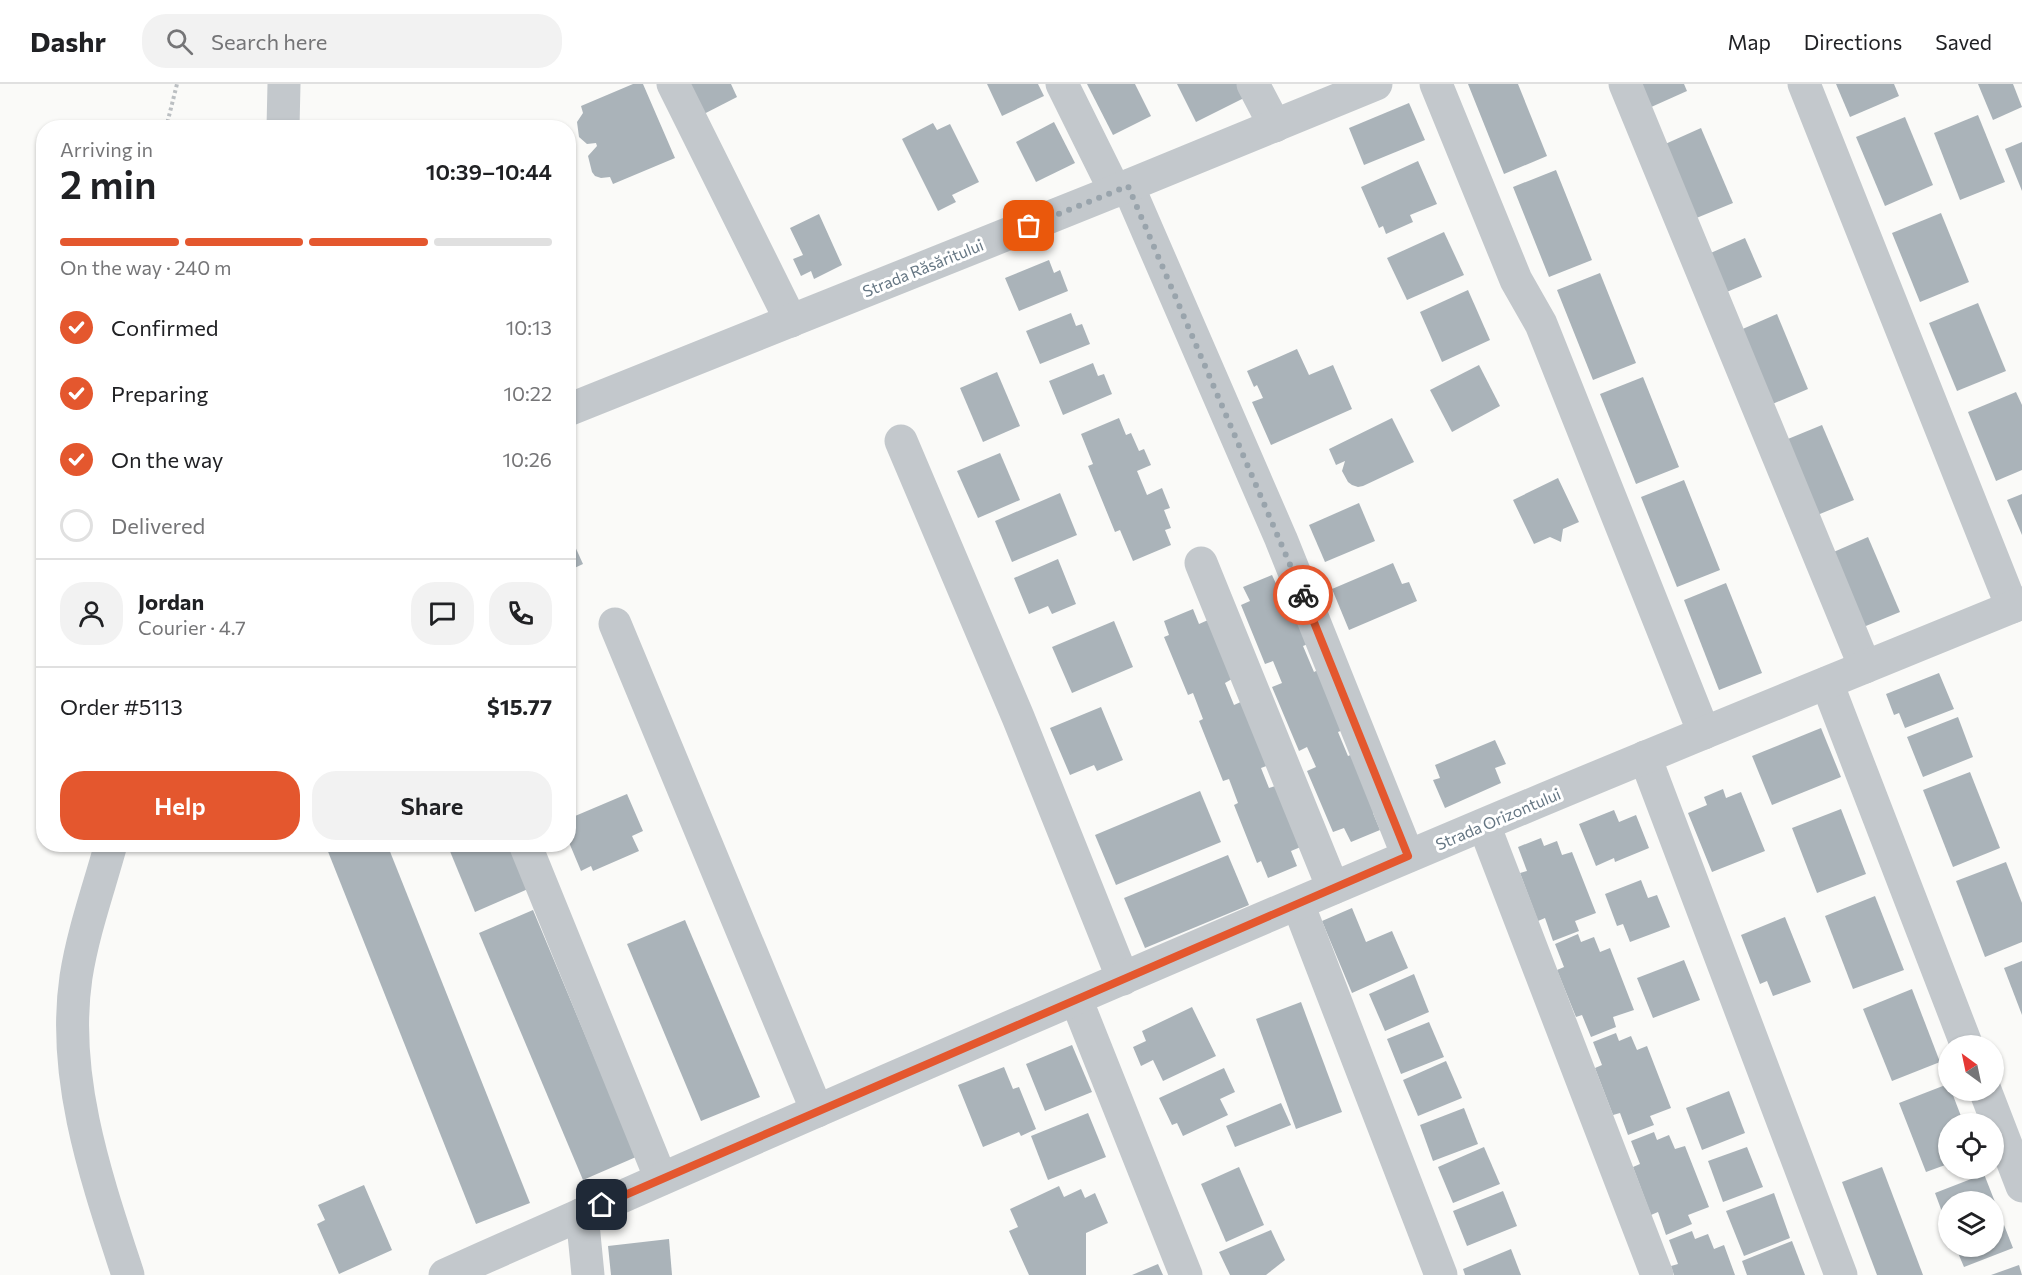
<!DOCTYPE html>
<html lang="en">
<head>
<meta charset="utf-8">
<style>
  :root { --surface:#fff; --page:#f2f2f2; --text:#202124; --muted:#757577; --line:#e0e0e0; --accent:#e4572e }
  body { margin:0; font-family:Commissioner,sans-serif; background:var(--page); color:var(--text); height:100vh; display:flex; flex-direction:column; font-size:22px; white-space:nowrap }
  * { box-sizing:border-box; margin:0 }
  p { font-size:20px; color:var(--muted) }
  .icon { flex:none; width:33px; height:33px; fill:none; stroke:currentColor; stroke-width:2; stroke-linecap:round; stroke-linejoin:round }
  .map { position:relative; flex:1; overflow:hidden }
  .sheet { position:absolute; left:36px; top:36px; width:540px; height:732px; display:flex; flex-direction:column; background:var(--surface); border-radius:24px; box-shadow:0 2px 4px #0004 }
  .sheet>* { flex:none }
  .needle { width:39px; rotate:327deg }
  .buttons { position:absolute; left:1938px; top:951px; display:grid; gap:12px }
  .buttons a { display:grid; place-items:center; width:66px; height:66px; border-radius:50%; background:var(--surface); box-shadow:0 2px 4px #0004; font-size:30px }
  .pin { position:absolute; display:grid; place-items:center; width:51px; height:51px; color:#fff; margin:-26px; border-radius:12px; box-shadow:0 3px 9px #0006 }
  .courier { position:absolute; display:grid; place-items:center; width:60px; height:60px; margin:-30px; border:4px solid #e4572e; border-radius:50%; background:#fff; color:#222; box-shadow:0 2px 8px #0007 }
  .summary em { font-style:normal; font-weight:600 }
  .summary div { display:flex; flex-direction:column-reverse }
  .summary { display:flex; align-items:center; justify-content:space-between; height:102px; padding:0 24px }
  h1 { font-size:39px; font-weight:600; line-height:45px }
  .bar { display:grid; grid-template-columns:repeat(4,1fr); gap:9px 6px; align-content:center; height:72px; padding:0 24px }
  .bar i { height:8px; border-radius:4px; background:var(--line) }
  .bar .on { background:var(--accent) }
  .bar p { grid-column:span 4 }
  .line { display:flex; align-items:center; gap:15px; padding:0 24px; border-top:2px solid var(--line) }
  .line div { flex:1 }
  .round { display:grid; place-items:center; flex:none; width:63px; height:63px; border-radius:24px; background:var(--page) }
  ol { padding:0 24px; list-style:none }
  li { display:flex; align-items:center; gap:18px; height:66px }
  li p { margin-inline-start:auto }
  li .icon { padding:6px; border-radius:50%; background:var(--accent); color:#fff; stroke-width:4 }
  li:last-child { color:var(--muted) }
  li i { width:33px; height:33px; border:3px solid var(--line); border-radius:50% }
  .button { display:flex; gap:12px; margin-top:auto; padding:12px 24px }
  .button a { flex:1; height:69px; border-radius:24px; background:var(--accent); color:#fff; font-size:24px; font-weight:600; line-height:69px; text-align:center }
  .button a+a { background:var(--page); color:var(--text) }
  header { display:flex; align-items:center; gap:36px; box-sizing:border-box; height:84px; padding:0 30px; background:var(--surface); border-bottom:2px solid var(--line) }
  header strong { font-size:28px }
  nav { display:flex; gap:33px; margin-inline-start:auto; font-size:21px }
  .search { width:420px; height:54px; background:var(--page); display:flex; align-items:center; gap:15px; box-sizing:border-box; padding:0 21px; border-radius:24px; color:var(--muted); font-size:22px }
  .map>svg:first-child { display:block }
  .building { fill:#aab3b9 }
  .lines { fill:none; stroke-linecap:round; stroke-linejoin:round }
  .path { stroke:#bbbfc2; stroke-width:4; stroke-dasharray:3 3; stroke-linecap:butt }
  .minor { stroke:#c3c8cc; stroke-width:33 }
  .done { stroke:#99a4ac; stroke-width:6; stroke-dasharray:0 10.8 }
  .route { stroke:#e4572e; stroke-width:8 }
  .labels { text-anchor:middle; stroke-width:6; stroke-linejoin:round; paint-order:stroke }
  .street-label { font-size:16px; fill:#657683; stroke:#fff }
</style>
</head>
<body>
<header>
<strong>Dashr</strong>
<div class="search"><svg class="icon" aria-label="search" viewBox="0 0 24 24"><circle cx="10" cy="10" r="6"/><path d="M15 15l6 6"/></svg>Search here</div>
<nav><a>Map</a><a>Directions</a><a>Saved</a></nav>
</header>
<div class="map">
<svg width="2022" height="1191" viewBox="0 0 2022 1191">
  <rect width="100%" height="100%" fill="#fafaf8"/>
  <g class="building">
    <path d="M633 0H643L675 74 613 100 610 93 601 94 595 92 592 88 588 72 597 62 596 59 587 60 579 53 577 38 583 29 581 22Z"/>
    <path d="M681 0H731L737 13 698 33Z"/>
    <path d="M987 0H1038L1044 12 1002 32Z"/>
    <path d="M1087 0H1135L1151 32 1113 51Z"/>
    <path d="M1177 0H1242L1248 12 1196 38Z"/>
    <path d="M1468 0H1518L1547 72 1504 90Z"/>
    <path d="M1638 0H1684L1687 7 1649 24Z"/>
    <path d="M1836 0H1894L1899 12 1850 33Z"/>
    <path d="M1978 0H2013L2022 23 1993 36Z"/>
    <path d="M1409 19 1425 56 1364 81 1349 44Z"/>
    <path d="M1978 31 2005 98 1960 116 1934 49Z"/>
    <path d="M1905 33 1933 101 1885 122 1856 53Z"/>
    <path d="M1054 38 1075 79 1036 98 1016 58Z"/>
    <path d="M933 39 937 46 950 40 979 98 952 111 956 118 938 127 902 55Z"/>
    <path d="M1701 44 1733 119 1694 135 1663 61Z"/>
    <path d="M2022 58V107L2005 65Z"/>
    <path d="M1418 77 1437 120 1410 131 1413 138 1386 150 1383 142 1379 144 1361 103Z"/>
    <path d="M1556 86 1592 176 1549 193 1513 103Z"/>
    <path d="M1941 129 1969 198 1920 218 1892 149Z"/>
    <path d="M819 130 842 181 814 195 811 187 801 192 793 175 803 171 790 144Z"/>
    <path d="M1444 148 1464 191 1407 216 1387 174Z"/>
    <path d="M1745 154 1762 193 1722 210 1706 171Z"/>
    <path d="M1049 176 1054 189 1060 186 1068 207 1019 227 1005 194Z"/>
    <path d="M1600 189 1636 279 1593 296 1557 206Z"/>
    <path d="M1468 206 1490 256 1442 278 1420 228Z"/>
    <path d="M1978 219 2006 287 1957 307 1929 239Z"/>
    <path d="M1071 229 1076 242 1082 240 1090 260 1040 280 1026 247Z"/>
    <path d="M1777 230 1808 305 1770 321 1738 247Z"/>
    <path d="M1297 265 1309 291 1333 281 1352 325 1271 361 1252 318 1263 314 1257 301 1254 303 1247 287Z"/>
    <path d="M1093 279 1098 292 1104 290 1112 310 1063 331 1049 297Z"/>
    <path d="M1479 281 1500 322 1452 348 1430 306Z"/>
    <path d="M997 288 1020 342 983 358 960 304Z"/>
    <path d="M1643 293 1679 383 1636 400 1600 310Z"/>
    <path d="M2016 308 2022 321V386L1996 397 1968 328Z"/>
    <path d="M1119 334 1126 351 1131 349 1139 367 1144 365 1151 381 1137 387 1147 411 1162 404 1170 424 1164 426 1171 444 1165 446 1171 461 1133 477 1120 446 1115 448 1088 382 1093 380 1081 350Z"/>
    <path d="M1392 334 1414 378 1363 402 1358 403 1352 401 1348 398 1342 387 1345 377 1336 381 1329 365Z"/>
    <path d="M1822 341 1854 416 1815 432 1783 357Z"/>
    <path d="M1000 369 1020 416 978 434 957 387Z"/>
    <path d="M1558 394 1579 438 1563 445 1561 458 1550 453 1534 460 1513 416Z"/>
    <path d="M1684 396 1720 486 1677 503 1641 413Z"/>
    <path d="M1060 409 1077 451 1012 478 995 437Z"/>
    <path d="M2022 410V451L2007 416Z"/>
    <path d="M1359 419 1375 457 1325 478 1309 441Z"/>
    <path d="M568 447 583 480 568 487Z"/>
    <path d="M1868 453 1900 528 1861 544 1829 470Z"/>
    <path d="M1058 475 1076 520 1052 530 1048 522 1029 530 1014 494Z"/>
    <path d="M1393 479 1402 500 1409 498 1417 517 1349 546 1332 505Z"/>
    <path d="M1272 491 1278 504 1283 502 1308 560 1303 562 1314 588 1318 586 1343 646 1338 648 1348 672 1353 670 1377 728 1373 729 1380 746 1351 758 1344 744 1333 748 1307 687 1316 683 1307 663 1299 667 1272 603 1282 599 1273 577 1265 580 1241 521 1250 517 1243 503Z"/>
    <path d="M1726 499 1762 589 1719 606 1684 516Z"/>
    <path d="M1193 525 1199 540 1208 536 1232 595 1225 599 1234 621 1243 617 1269 681 1261 684 1269 704 1278 701 1303 762 1291 767 1297 782 1268 794 1261 777 1257 779 1234 721 1238 719 1229 695 1223 697 1199 637 1203 635 1193 609 1188 611 1164 553 1169 551 1164 537Z"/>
    <path d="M1114 537 1133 583 1072 609 1052 563Z"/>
    <path d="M1939 589 1954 625 1905 644 1899 629 1894 631 1886 610Z"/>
    <path d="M1101 623 1123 676 1097 687 1094 681 1070 691 1050 644Z"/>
    <path d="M1958 633 1973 673 1923 693 1907 653Z"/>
    <path d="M1821 644 1841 693 1772 721 1752 672Z"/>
    <path d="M1495 656 1506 680 1495 684 1501 699 1445 724 1433 696 1440 694 1435 681Z"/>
    <path d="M1970 688 2000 764 1953 783 1923 706Z"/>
    <path d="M1723 705 1726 714 1741 708 1765 767 1712 788 1688 729 1707 721 1704 713Z"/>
    <path d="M1200 707 1221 758 1116 801 1095 751Z"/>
    <path d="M627 710 643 747 632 752 639 767 593 787 591 782 581 787 568 756V735Z"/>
    <path d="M1841 725 1866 790 1817 809 1792 744Z"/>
    <path d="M1614 726 1619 738 1636 731 1649 764 1615 778 1614 774 1596 782 1579 740Z"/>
    <path d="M1541 754 1544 762 1557 757 1562 771 1572 768 1596 829 1575 837 1579 847 1553 857 1545 834 1538 837 1520 789 1527 787 1518 763Z"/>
    <path d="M325 760H387L530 1119 476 1140Z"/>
    <path d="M447 760H510L528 805 475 828Z"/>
    <path d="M1228 771 1249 821 1145 864 1124 814Z"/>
    <path d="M2006 778 2022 819V858L1985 873 1956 797Z"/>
    <path d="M1641 796 1648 814 1657 811 1670 843 1630 858 1623 840 1617 842 1605 810Z"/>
    <path d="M1875 812 1904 886 1853 905 1825 832Z"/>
    <path d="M1352 824 1366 858 1392 847 1408 884 1352 909 1322 837Z"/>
    <path d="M533 826 636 1073 583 1096 479 849Z"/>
    <path d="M1785 833 1811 898 1773 912 1767 897 1760 900 1741 851Z"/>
    <path d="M685 836 760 1013 701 1037 627 860Z"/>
    <path d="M1578 850 1581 858 1594 853 1600 868 1610 864 1634 926 1613 933 1616 943 1591 953 1582 931 1576 933 1557 886 1564 883 1555 860Z"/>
    <path d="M1684 876 1700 916 1653 934 1637 894Z"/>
    <path d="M2022 877V931L2004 884Z"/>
    <path d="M1414 890 1429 928 1385 947 1369 910Z"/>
    <path d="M1912 905 1940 978 1892 997 1863 925Z"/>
    <path d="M1301 918 1342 1028 1296 1045 1256 935Z"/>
    <path d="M1192 923 1216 972 1163 997 1153 976 1141 982 1133 963 1146 957 1142 947Z"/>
    <path d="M1429 938 1444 973 1401 990 1387 955Z"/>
    <path d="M1616 949 1619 957 1631 952 1637 966 1647 962 1671 1024 1650 1032 1654 1041 1628 1051 1620 1029 1613 1031 1595 984 1602 981 1593 958Z"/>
    <path d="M1072 961 1092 1008 1045 1027 1026 980Z"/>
    <path d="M1446 977 1462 1014 1418 1032 1403 996Z"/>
    <path d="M1004 983 1013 1005 1019 1003 1036 1045 1021 1052 1019 1048 983 1063 958 1001Z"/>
    <path d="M1224 984 1235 1008 1220 1015 1228 1031 1183 1052 1177 1039 1172 1041 1159 1014Z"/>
    <path d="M1948 1000V1006H1951L1964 1040H1948V1080L1926 1088 1899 1019Z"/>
    <path d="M1729 1007 1745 1049 1702 1066 1686 1024Z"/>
    <path d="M1281 1019 1291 1041 1235 1063 1226 1042Z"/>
    <path d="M1464 1024 1478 1060 1433 1077 1420 1041Z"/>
    <path d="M1088 1029 1106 1073 1048 1096 1031 1052Z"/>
    <path d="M1654 1048 1657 1056 1669 1051 1675 1065 1685 1062 1709 1123 1688 1131 1692 1140 1666 1151 1658 1128 1651 1131 1633 1083 1640 1080 1631 1057Z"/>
    <path d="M1484 1063 1500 1100 1453 1119 1438 1083Z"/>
    <path d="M1747 1063 1763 1103 1723 1118 1708 1077Z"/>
    <path d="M1239 1083 1264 1141 1226 1158 1201 1100Z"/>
    <path d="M1882 1083 1923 1191H1877L1842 1098Z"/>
    <path d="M1984 1090 2013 1164 1964 1183 1955 1162H1994V1118H1948V1144L1935 1109Z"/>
    <path d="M364 1101 392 1166 339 1190 317 1140 325 1136 318 1121Z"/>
    <path d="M1059 1102 1064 1113 1081 1105 1085 1114 1095 1109 1108 1139 1086 1149V1191H1029L1009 1147 1018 1143 1010 1125Z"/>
    <path d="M1503 1107 1517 1142 1467 1162 1453 1127Z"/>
    <path d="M1774 1109 1790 1154 1744 1172 1726 1127Z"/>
    <path d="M1271 1146 1285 1176 1266 1191H1230L1219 1168Z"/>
    <path d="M1692 1147 1695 1155 1708 1150 1714 1165 1724 1161 1735 1191H1674L1671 1182 1678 1180 1669 1156Z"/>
    <path d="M669 1155 672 1191H611L608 1162Z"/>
    <path d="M1792 1157 1805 1191H1747L1742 1177Z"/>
    <path d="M1511 1165 1521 1191H1465L1463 1185Z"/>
    <path d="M1158 1180 1163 1191H1132Z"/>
    <path d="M2019 1181 2022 1191H1991Z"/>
  </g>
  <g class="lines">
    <path class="path" d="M166 44 177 0"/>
    <g class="minor">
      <path d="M673 0 791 237"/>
      <path d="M1062 0 1115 107"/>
      <path d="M1253 0 1275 42"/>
      <path d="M1436 0 1516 196 1541 240 1704 649"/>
      <path d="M1625 0 1865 583"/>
      <path d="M1804 0 2012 523"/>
      <path d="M283 44 284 0"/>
      <path d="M1128 102 1281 455 1408 772"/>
      <path d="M568 326 1115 107 1376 0"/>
      <path d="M901 357 1018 633 1123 895"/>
      <path d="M1201 479 1333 804"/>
      <path d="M615 540 817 1027"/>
      <path d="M1827 599 1967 962"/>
      <path d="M1645 673 1841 1191"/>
      <path d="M1484 741 1657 1191"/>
      <path d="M111 760C99 804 83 848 76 893 61 994 97 1096 128 1191"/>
      <path d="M525 760 661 1095"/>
      <path d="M1298 820 1441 1191"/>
      <path d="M1076 915 1186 1191"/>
      <path d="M1985 1006 2022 1102"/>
      <path d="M582 1130 588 1191"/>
      <path d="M445 1191C789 1038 1134 888 1480 742 1660 666 1841 593 2022 519"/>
    </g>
  </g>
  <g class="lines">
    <path class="done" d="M1029 142 1128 102 1303 511"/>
    <path class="route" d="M602 1121 1408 772 1303 511"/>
  </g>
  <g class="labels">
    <g class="street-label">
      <text transform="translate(923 184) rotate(-22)" y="6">Strada Răsăritului</text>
      <text transform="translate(1498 735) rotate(-23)" y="6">Strada Orizontului</text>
    </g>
  </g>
</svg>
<div class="buttons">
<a><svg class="needle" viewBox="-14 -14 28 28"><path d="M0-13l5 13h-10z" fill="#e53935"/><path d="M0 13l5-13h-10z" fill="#757577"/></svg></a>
<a><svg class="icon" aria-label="locate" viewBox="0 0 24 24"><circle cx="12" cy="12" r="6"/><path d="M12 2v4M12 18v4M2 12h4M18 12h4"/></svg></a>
<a><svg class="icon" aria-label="layers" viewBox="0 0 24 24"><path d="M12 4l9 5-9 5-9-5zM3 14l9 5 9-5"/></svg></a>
</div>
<div class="pin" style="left:1029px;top:142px;background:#ea580c"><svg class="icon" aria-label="bag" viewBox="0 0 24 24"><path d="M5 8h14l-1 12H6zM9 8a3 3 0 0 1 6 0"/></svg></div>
<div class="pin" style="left:602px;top:1121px;background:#1f2937"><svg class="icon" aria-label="home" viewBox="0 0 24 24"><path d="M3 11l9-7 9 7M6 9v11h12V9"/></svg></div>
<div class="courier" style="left:1303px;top:511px"><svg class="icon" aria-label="bike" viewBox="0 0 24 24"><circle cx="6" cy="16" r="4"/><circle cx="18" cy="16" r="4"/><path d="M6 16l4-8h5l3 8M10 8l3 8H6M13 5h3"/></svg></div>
<section class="sheet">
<div class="summary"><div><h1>2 min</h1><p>Arriving in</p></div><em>10:39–10:44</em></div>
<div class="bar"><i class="on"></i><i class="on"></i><i class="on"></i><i></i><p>On the way · 240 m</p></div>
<ol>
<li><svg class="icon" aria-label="check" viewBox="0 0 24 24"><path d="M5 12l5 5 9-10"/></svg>Confirmed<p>10:13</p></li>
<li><svg class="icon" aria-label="check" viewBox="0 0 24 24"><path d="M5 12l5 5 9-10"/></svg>Preparing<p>10:22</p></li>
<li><svg class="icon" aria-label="check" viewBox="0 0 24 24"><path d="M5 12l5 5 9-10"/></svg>On the way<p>10:26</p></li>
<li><i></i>Delivered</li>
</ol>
<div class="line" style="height:108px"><a class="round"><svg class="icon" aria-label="person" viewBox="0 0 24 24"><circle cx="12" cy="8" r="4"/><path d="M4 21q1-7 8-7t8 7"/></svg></a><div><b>Jordan</b><p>Courier · 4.7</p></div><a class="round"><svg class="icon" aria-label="chat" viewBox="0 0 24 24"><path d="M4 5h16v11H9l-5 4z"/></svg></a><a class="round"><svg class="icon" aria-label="phone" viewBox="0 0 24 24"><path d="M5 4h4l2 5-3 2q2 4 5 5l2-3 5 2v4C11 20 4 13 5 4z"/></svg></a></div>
<div class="line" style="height:78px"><div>Order #5113</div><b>$15.77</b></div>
<div class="button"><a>Help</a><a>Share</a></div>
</section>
</div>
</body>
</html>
